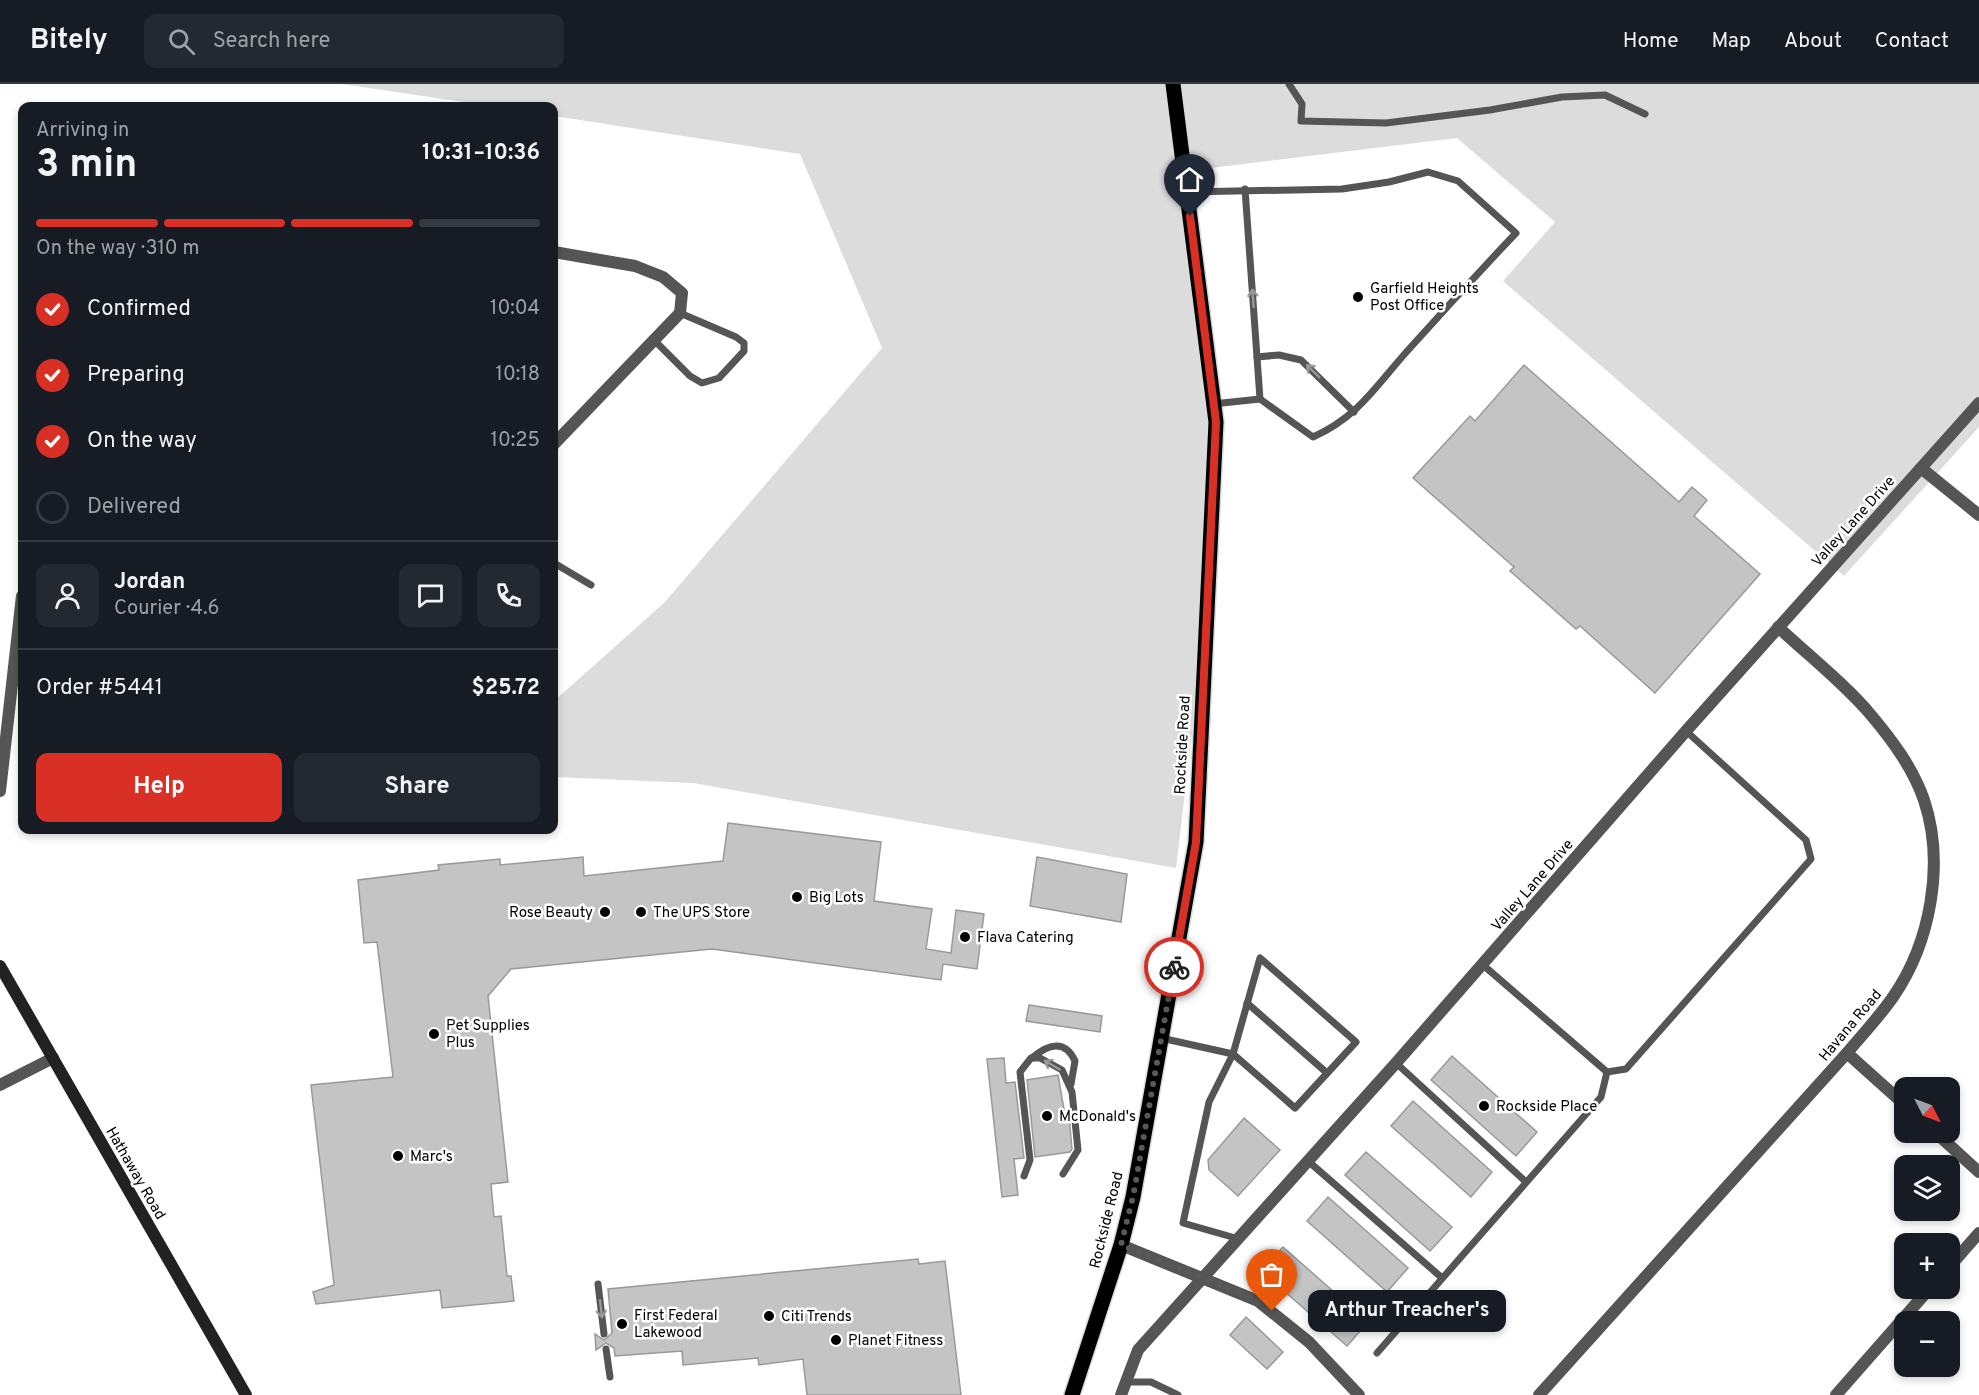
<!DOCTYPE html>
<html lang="en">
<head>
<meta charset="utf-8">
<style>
  :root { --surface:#171b24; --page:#242831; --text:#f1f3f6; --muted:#9ea1a6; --line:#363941; --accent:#d93025 }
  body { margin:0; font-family:Overpass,sans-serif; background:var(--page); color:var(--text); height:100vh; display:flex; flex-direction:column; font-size:22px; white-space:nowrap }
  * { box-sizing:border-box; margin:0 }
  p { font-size:20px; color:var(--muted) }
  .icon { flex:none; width:33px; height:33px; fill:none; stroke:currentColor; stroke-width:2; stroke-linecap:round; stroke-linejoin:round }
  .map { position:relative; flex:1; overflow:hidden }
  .details { position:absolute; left:18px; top:18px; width:540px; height:732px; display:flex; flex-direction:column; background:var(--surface); border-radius:12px; box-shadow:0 3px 9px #0003 }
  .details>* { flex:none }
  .needle { width:39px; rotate:132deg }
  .fabs { position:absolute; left:1894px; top:993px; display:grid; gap:12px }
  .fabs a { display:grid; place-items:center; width:66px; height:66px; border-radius:12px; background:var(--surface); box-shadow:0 3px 9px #0003; font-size:30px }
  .pin { position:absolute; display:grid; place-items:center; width:51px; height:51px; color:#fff; margin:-62px -26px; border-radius:50% 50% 50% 0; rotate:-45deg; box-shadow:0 0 6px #0007 }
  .pin .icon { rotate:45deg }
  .courier { position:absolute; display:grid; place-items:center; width:60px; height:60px; margin:-30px; border:4px solid #d93025; border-radius:50%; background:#fff; color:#222; box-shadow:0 2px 8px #0007 }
  .bubble { position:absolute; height:42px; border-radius:12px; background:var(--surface); box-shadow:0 3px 9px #0003; font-size:20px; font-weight:700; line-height:42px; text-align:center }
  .head em { font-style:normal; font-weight:700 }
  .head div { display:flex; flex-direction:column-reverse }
  .head { display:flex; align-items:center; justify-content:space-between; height:102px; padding:0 18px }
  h1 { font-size:39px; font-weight:700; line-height:45px }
  .bar { display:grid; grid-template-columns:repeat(4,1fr); gap:9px 6px; align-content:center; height:72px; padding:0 18px }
  .bar i { height:8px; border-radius:4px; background:var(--line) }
  .bar .on { background:var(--accent) }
  .bar p { grid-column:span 4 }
  .line { display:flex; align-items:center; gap:15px; padding:0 18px; border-top:2px solid var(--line) }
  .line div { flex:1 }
  .round { display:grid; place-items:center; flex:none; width:63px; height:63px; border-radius:12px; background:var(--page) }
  ol { padding:0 18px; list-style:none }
  li { display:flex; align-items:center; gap:18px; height:66px }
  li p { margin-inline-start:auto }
  li .icon { padding:6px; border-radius:50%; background:var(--accent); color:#fff; stroke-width:4 }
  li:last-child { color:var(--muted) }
  li i { width:33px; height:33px; border:3px solid var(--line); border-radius:50% }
  .button { display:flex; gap:12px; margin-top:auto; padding:12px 18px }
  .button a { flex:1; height:69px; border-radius:12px; background:var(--accent); color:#fff; font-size:24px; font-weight:700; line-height:69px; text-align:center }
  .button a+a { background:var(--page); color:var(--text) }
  header { display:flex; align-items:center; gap:36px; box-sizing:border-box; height:84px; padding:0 30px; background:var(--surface); border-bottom:2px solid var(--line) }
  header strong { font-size:28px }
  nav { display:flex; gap:33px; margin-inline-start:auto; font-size:21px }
  .search { width:420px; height:54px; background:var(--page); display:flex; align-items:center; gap:15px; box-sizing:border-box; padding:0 21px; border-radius:12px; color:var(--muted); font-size:22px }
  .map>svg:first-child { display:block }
  .green { fill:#dcdcdc }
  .building { fill:#c4c4c4; stroke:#999; stroke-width:1.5 }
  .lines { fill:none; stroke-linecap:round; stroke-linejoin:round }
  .primary-casing { stroke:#dbdbdb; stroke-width:18 }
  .lane { stroke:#555; stroke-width:7 }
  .street { stroke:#555; stroke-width:12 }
  .secondary { stroke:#222; stroke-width:12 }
  .primary { stroke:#000; stroke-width:15 }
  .oneway { stroke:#999 }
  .done { stroke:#595959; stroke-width:6; stroke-dasharray:0 10.8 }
  .route { stroke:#d93025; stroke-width:8 }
  .poi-dot { fill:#000; stroke:#fff; stroke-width:2 }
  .labels { text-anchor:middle; stroke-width:5; stroke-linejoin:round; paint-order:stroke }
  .poi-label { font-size:15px; fill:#000; stroke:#fff; text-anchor:start }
  .street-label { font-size:15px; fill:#000; stroke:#fff }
</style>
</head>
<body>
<header>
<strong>Bitely</strong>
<div class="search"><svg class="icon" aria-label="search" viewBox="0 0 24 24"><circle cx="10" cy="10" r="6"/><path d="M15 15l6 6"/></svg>Search here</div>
<nav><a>Home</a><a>Map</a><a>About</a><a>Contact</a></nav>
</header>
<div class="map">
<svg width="1979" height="1311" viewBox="0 0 1979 1311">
  <rect width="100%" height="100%" fill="#fff"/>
  <path class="green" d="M342 0H1979V343L1844 492 1503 197 1555 138 1457 54 1185 87 1216 338 1207 523 1176 784 693 699 554 693V617L665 518 882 264 800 70 554 32V22H490Z"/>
  <g class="building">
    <path d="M1524 281 1679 418 1692 403 1707 416 1694 432 1760 490 1655 609 1580 542 1576 545 1510 487 1514 483 1413 394 1470 332 1475 337Z"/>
    <path d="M728 739 881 758 874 817 932 825 926 865 951 869 956 826 984 830 977 885 943 880 941 896 712 865 511 885 488 912 508 1098 491 1100 494 1133 501 1132 507 1192H511L514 1217 442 1224 440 1206 316 1220 313 1208 334 1201 311 1001 393 993 377 858 364 859 358 796 439 786 438 781 500 775V781L583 773 584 792 723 777Z"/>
    <path d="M1037 773 1127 790 1121 838 1030 822Z"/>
    <path d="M1029 921 1102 932 1100 948 1026 937Z"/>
    <path d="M1452 972 1537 1048 1516 1072 1431 996Z"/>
    <path d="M1004 974 1006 999 1015 998 1024 1074 1014 1075 1018 1111 1002 1113 987 975Z"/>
    <path d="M1058 991 1065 1031H1069L1072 1065 1070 1068 1035 1073 1027 996Z"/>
    <path d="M1413 1017 1492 1088 1471 1113 1391 1042Z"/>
    <path d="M1244 1034 1280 1066 1238 1112 1209 1086 1208 1076Z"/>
    <path d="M1366 1068 1452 1143 1430 1167 1345 1091Z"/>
    <path d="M1328 1113 1408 1184 1387 1208 1307 1137Z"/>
    <path d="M1283 1163 1368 1238 1347 1262 1261 1187Z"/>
    <path d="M918 1175 919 1180 945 1177 961 1311H807L803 1275 759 1281 758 1274 683 1281 682 1267 615 1272 614 1264 606 1259 596 1266 595 1250 604 1256 612 1249 608 1205Z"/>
    <path d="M1246 1233 1283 1268 1267 1285 1230 1251Z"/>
  </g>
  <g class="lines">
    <g class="primary-casing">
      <path id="primary" d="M1072 1311 1121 1161 1133 1113 1196 758 1216 338 1173 0"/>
    </g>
    <g class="lane">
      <path d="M1289 0 1302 20 1301 37 1386 39 1490 26 1562 13 1605 11 1645 30"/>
      <path d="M1187 108 1342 105 1389 98 1428 88 1458 97 1516 149C1480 187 1445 225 1410 264 1377 300 1360 332 1313 353L1260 315"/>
      <path d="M654 256 690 292 702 299 719 294 744 267V259L736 253 680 229"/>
      <path d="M1257 273 1279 271 1301 276 1354 328"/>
      <path d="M1213 320 1260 315 1245 105"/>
      <path d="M554 479 591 501"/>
      <path d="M1483 881 1607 988 1626 985 1811 775 1806 756 1686 647"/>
      <path d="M1247 919 1327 989"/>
      <path d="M1161 954 1233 970 1295 1024 1356 958 1260 874 1233 970 1209 1018 1183 1139 1239 1155"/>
      <path d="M1032 974C1048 960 1065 955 1075 977L1071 1000"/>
      <path d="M1396 979 1526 1098"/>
      <path d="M1308 1077 1441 1193"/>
      <path d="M1024 1092 1030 1076 1020 988 1031 974H1040L1062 986 1072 1008 1078 1066 1063 1090"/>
      <path d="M598 1200 604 1250"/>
      <path d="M606 1265 610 1293"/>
      <path d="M1377 1269 1601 1013 1607 988"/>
      <path d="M1125 1298H1151L1178 1311"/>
    </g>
    <g class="street">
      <path d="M554 168 635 182 663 193 682 209 680 229 554 360"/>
      <path d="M1921 384 1979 431"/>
      <path d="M0 707 22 512"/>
      <path d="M1847 969 1905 1021"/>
      <path d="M0 1001 53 974"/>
      <path d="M1935 1048 1979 1088"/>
      <path d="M1121 1161 1258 1217 1309 1258 1359 1311"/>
      <path d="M1950 1182 1979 1149"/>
      <path d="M1121 1311 1138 1266 1396 979 1686 647 1979 319"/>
      <path d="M1539 1311 1847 969C1862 951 1880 932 1893 913 1931 858 1945 779 1924 716 1913 684 1892 656 1871 631 1845 600 1808 571 1778 543"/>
      <path d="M1836 1311 1930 1204"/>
    </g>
    <path class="secondary" d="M0 882 246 1311"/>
    <use href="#primary" class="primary"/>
  </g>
  <defs><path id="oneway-shaft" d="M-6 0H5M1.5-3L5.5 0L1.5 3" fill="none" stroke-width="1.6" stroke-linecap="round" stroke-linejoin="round" transform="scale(1.5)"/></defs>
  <g class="oneway">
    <use href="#oneway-shaft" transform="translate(1253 214) rotate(-94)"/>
    <use href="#oneway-shaft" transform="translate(1313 287) rotate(-136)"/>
    <use href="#oneway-shaft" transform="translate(1052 981) rotate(-150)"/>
    <use href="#oneway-shaft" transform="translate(601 1225) rotate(83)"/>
  </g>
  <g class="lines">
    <path class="done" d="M1174 883 1133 1113 1121 1161 1246 1211 1272 1227"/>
    <path class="route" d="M1174 883 1196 758 1216 338 1190 132"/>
  </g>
  <g class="poi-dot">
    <circle cx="1358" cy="213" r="6"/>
    <circle cx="797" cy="813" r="6"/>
    <circle cx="605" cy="828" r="6"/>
    <circle cx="641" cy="828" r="6"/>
    <circle cx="965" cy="853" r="6"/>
    <circle cx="434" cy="950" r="6"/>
    <circle cx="1484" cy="1022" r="6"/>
    <circle cx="1047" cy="1032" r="6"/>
    <circle cx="398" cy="1072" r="6"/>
    <circle cx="769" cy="1232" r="6"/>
    <circle cx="622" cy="1240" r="6"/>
    <circle cx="836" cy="1256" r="6"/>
  </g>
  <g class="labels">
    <g class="poi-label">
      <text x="1370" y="209">Garfield Heights<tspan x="1370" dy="17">Post Office</tspan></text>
      <text x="809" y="818">Big Lots</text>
      <text x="593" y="833" text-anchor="end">Rose Beauty</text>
      <text x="653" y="833">The UPS Store</text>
      <text x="977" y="858">Flava Catering</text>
      <text x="446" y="946">Pet Supplies<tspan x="446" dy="17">Plus</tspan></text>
      <text x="1496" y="1027">Rockside Place</text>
      <text x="1059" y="1037">McDonald's</text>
      <text x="410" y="1077">Marc's</text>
      <text x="634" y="1236">First Federal<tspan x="634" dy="17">Lakewood</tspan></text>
      <text x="781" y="1237">Citi Trends</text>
      <text x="848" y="1261">Planet Fitness</text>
    </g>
    <g class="street-label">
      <text transform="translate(1853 437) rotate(-48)" y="5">Valley Lane Drive</text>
      <text transform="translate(1182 661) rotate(-87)" y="5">Rockside Road</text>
      <text transform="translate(1532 801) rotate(-49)" y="5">Valley Lane Drive</text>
      <text transform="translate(1850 941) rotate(-50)" y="5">Havana Road</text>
      <text transform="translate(136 1089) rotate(60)" y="5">Hathaway Road</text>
      <text transform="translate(1106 1136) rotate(-76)" y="5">Rockside Road</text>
    </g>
  </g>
</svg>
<div class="fabs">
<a><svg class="needle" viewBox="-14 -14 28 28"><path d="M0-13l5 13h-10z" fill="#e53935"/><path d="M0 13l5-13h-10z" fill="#9ea1a6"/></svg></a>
<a><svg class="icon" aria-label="layers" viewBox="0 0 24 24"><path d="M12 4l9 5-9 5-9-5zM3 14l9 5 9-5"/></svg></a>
<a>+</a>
<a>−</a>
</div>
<div class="pin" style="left:1272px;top:1227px;background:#ea580c"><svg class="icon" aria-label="bag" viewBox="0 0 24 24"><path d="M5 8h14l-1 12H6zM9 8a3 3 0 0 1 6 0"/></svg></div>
<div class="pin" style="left:1190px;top:132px;background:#1f2937"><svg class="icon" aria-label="home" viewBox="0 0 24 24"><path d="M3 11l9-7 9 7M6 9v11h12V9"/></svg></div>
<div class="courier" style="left:1174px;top:883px"><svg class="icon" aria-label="bike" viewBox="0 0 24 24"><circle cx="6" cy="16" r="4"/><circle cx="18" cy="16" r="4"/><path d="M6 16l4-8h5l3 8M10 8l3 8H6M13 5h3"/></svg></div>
<div class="bubble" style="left:1308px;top:1206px;width:198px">Arthur Treacher's</div>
<section class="details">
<div class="head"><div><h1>3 min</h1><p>Arriving in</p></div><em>10:31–10:36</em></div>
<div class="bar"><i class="on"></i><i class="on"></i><i class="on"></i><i></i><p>On the way · 310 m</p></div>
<ol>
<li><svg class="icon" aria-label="check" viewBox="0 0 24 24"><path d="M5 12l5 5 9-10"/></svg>Confirmed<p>10:04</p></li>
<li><svg class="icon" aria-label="check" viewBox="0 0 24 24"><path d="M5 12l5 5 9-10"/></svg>Preparing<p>10:18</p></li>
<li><svg class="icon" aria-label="check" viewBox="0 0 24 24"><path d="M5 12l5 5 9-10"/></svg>On the way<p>10:25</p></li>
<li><i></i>Delivered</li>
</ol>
<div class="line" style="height:108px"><a class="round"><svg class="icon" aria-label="person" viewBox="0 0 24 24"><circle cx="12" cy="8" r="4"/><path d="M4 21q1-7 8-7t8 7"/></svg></a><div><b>Jordan</b><p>Courier · 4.6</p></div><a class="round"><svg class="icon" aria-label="chat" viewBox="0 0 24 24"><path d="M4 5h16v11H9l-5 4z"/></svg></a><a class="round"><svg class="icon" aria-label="phone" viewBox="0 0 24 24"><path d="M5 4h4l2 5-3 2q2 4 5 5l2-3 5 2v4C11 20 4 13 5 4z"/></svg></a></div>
<div class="line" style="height:78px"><div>Order #5441</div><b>$25.72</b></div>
<div class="button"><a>Help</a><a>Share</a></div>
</section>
</div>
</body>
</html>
